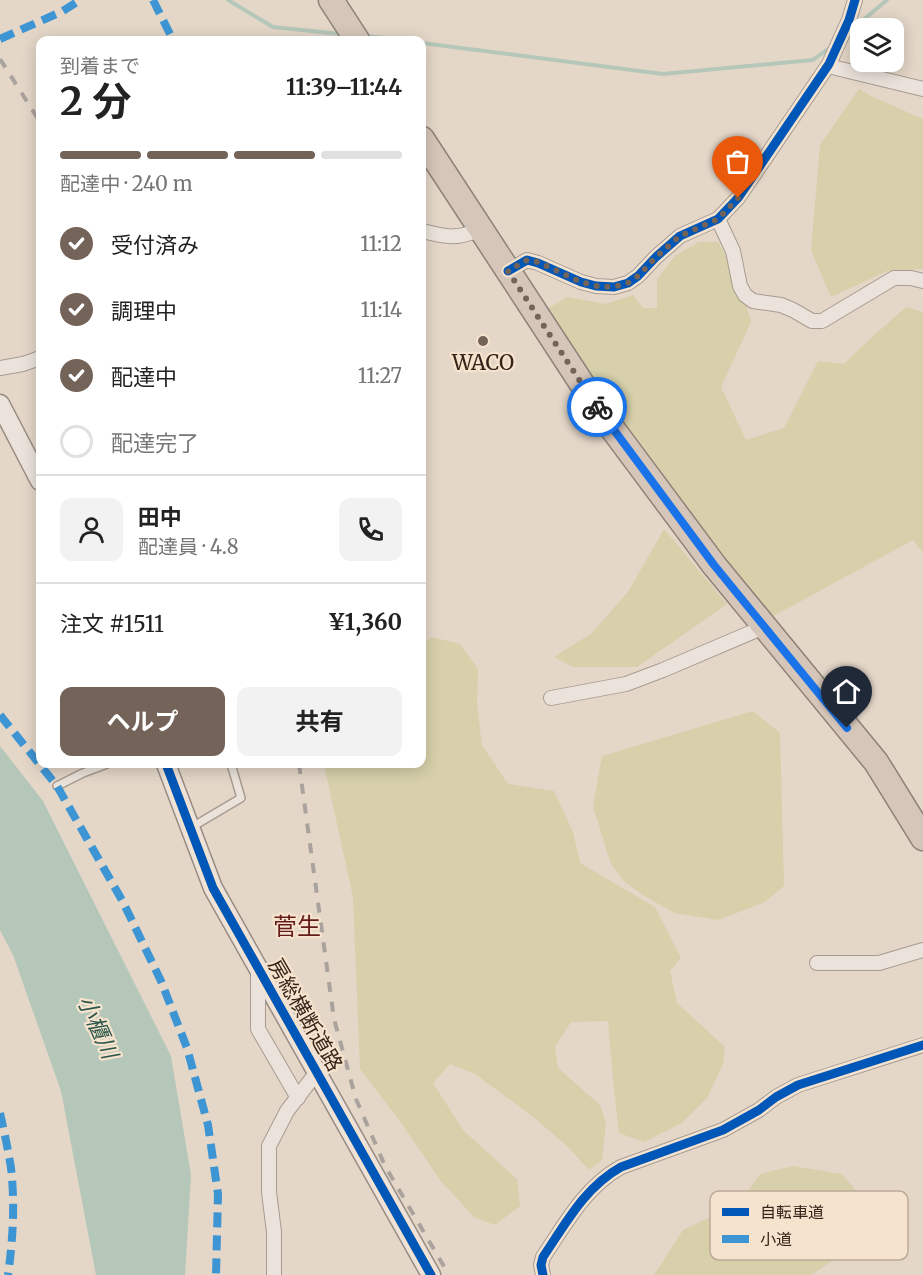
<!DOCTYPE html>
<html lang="ja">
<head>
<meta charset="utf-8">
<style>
  :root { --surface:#fff; --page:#f2f2f2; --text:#222; --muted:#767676; --line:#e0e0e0; --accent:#736358 }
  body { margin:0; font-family:Merriweather,"Noto Sans JP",serif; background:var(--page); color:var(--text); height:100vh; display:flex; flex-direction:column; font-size:22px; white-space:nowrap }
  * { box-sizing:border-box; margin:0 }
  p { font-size:20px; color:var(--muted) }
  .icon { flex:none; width:33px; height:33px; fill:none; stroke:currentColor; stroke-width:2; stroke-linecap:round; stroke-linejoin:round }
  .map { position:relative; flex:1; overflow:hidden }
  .drawer { position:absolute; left:36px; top:36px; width:390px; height:732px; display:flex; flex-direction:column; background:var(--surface); border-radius:12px; box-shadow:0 3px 15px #0003 }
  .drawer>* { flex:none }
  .controls { position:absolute; left:850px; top:18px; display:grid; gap:12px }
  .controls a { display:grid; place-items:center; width:54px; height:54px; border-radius:12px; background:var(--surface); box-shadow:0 3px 15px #0003; font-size:30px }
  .pin { position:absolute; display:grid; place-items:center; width:51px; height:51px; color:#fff; margin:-62px -26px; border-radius:50% 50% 50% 0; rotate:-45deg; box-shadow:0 0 6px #0007 }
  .pin .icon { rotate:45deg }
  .courier { position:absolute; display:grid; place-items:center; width:60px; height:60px; margin:-30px; border:4px solid #1a73e8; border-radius:50%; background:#fff; color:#222; box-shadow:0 2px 8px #0007 }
  .headline em { font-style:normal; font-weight:700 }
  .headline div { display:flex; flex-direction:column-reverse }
  .headline { display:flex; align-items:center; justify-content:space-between; height:102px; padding:0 24px }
  h1 { font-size:39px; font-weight:700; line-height:45px }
  .bar { display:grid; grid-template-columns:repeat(4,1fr); gap:9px 6px; align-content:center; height:72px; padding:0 24px }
  .bar i { height:8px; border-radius:4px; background:var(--line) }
  .bar .on { background:var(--accent) }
  .bar p { grid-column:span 4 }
  .line { display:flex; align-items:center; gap:15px; padding:0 24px; border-top:2px solid var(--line) }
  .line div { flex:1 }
  .round { display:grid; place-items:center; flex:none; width:63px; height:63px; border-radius:12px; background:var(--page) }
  ol { padding:0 24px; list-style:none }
  li { display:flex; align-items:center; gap:18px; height:66px }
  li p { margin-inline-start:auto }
  li .icon { padding:6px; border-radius:50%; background:var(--accent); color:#fff; stroke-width:4 }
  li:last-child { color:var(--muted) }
  li i { width:33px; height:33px; border:3px solid var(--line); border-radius:50% }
  .button { display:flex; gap:12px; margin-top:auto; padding:12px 24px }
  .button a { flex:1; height:69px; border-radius:12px; background:var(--accent); color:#fff; font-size:24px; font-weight:700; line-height:69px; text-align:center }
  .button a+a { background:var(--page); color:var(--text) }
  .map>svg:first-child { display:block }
  .green { fill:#d7d0aa }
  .water { fill:#b5c7b9 }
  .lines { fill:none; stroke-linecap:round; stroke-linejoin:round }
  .stream { stroke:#b5c7b9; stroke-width:4 }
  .lane-casing { stroke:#a89c92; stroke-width:10 }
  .street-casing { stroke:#a89c92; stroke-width:16 }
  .secondary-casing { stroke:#988c82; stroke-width:21 }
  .highway-casing { stroke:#8e8279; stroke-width:27 }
  .lane { stroke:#ebe3db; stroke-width:7 }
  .street { stroke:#ebe3db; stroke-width:14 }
  .secondary { stroke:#ebe3db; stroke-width:18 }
  .highway { stroke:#d6c6b9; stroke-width:24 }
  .rail { stroke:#aaa29c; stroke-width:4; stroke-dasharray:10 10; stroke-linecap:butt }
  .quiet { stroke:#3e95d4; stroke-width:8; stroke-dasharray:15 8; stroke-linecap:butt }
  .cycleway-casing { stroke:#f6e3cd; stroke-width:13 }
  .cycleway { stroke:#0057b8; stroke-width:9 }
  .done { stroke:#736358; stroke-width:6; stroke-dasharray:0 10.8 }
  .route { stroke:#1a73e8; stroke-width:8 }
  .poi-dot { fill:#736358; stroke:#f6e3cd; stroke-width:2 }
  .labels { text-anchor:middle; stroke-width:4.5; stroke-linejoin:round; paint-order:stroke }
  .poi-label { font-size:21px; fill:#36241b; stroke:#f6e3cd }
  .street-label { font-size:21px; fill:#36241b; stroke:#f6e3cd }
  .water-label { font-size:22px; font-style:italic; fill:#2a564c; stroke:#f6e3cd }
  .quarter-label { font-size:24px; fill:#641c19; stroke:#f6e3cd }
  .key { fill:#f6e3cd; stroke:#bcaa98; stroke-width:1.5 }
  .key-label { font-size:16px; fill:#36241b }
</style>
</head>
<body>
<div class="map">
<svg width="923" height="1275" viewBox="0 0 923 1275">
  <rect width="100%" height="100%" fill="#e4d7c8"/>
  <g class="green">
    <path d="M859 89 871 96 923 119V269L887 271 831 297 811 250 820 145Z"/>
    <path d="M699 242H718L728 259 734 261 751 322 721 387 746 440 784 428 818 361 844 364 872 337 906 307 923 312V553L913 540 770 618 676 500 548 319 547 309 567 297 606 304 633 295 643 308H657V279L675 256Z"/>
    <path d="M664 529 727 604 637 667H573L554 657 592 633 628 592Z"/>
    <path d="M432 637 460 644 478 669 477 703 482 745 508 784 554 791 573 832 580 863 655 907 681 958 670 971 677 1003 725 1047 723 1064 707 1098 682 1123 644 1142 619 1133 613 1079 608 1021 571 1022 555 1047 558 1068 600 1105 606 1123 602 1160 589 1170 568 1147 532 1116 475 1074 450 1064 433 1083 463 1130 517 1179 520 1206 495 1225 474 1217 440 1180 402 1124 360 1069 353 897 324 764H422V645Z"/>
    <path d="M753 711 780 733 784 886 765 902 718 920 675 913 646 897 626 883 611 864 593 807 602 756Z"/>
    <path d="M793 1166 842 1174 872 1210 836 1258 811 1275H654L683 1230 740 1203 760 1174Z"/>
  </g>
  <path class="water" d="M0 746 43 801 171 1056 191 1175 185 1275H96L61 1091 13 955 0 930Z"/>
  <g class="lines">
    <g class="stream">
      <path d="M228 0 273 27 340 34"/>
      <path d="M856 26 887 0"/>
      <path d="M367 36 402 40"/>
      <path d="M422 43 663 74 813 60 828 49"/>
    </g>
    <g class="lane-casing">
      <g id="lane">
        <path d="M57 786 83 773 107 764"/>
        <path d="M192 827 241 798 231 764"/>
      </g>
    </g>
    <g class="street-casing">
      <g id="street">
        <path d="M828 66 923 89"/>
        <path d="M718 219 733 251 740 286 745 295 753 301 781 305 793 310 812 321H822L894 278H911L923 281"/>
        <path d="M422 231C448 237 455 240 481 229"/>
        <path d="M508 271 527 260 538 263 581 282 596 286 614 287 628 283 638 276 656 257 680 236 718 219 738 198 829 64 849 20 855 0"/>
        <path d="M0 368 23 364 40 358"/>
        <path d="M551 698 626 684 663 670 764 627"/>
        <path d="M817 963H879L923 950"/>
        <path d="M258 970V1029L298 1098"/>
        <path d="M274 1275V1232L269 1192V1146L287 1111 317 1072"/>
        <path d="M543 1275 541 1265 543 1257C566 1223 585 1187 621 1167L723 1130 759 1110 776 1097 798 1085 923 1045"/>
      </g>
    </g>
    <g class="secondary-casing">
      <g id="secondary">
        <path d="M0 404 40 481"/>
        <path d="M166 764 213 888 431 1275"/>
      </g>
    </g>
    <g class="highway-casing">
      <g id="highway">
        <path d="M331 0 357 40"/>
        <path d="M422 139 603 416 714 565 876 762 923 838"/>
      </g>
    </g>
    <use href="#lane" class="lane"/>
    <use href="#street" class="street"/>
    <use href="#secondary" class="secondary"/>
    <use href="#highway" class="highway"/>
    <g class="rail">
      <path d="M0 59 40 122"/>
      <path d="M299 764 334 1019 356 1099 385 1166 449 1275"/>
    </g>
    <g class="quiet">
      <path d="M153 0 173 40"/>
      <path d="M0 39 63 11 80 0"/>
      <path d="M0 715 57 786 123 902 161 981 187 1048 208 1125 218 1194 216 1275"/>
      <path d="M0 1113C4 1131 8 1149 11 1168 15 1203 13 1239 8 1275"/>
    </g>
    <g class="cycleway-casing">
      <g id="cycleway">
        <path d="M508 271 527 260 538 263 581 282 596 286 614 287 628 283 638 276 656 257 680 236 718 219 738 198 829 64 849 20 855 0"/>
        <path d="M166 764 213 888 431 1275"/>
        <path d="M543 1275 541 1265 543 1257C566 1223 585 1187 621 1167L723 1130 759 1110 776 1097 798 1085 923 1045"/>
      </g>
    </g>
    <use href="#cycleway" class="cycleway"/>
  </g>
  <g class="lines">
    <path class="done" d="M597 407 508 271 527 260 538 262 581 282 596 286 614 287 628 283 638 276 656 257 680 236 718 219 738 198"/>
    <path class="route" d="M597 407 714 565 847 728"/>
  </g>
  <circle class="poi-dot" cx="483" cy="341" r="6"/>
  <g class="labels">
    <g class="poi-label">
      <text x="483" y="370">WACO</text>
    </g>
    <g class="street-label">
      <text transform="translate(305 1015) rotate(60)" y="7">房総横断道路</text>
    </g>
    <g class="water-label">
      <text transform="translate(98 1027) rotate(66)" y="8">小櫃川</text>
    </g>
    <g class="quarter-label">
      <text x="297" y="935">菅生</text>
    </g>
  </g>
  <rect x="710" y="1191" width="198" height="69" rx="9" class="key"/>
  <rect x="722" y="1208" width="27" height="8" fill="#0057b8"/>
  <rect x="722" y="1235" width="27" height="8" fill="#3e95d4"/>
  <g class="key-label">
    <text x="760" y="1218">自転車道</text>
    <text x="760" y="1245">小道</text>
  </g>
</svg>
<div class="controls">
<a><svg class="icon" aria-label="layers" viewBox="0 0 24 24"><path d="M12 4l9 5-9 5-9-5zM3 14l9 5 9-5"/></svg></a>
</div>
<div class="pin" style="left:738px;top:198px;background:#ea580c"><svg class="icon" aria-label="bag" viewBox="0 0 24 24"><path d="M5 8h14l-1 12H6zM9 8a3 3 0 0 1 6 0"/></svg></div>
<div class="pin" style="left:847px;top:728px;background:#1f2937"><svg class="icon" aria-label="home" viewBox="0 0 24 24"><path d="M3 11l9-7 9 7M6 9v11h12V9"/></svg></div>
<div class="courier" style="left:597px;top:407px"><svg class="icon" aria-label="bike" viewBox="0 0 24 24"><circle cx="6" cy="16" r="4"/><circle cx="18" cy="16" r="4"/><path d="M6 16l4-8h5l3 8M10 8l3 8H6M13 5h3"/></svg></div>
<section class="drawer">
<div class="headline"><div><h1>2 分</h1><p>到着まで</p></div><em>11:39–11:44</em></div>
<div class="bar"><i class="on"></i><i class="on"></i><i class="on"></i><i></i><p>配達中 · 240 m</p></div>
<ol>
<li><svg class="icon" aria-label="check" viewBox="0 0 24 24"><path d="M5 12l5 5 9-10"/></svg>受付済み<p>11:12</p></li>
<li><svg class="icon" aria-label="check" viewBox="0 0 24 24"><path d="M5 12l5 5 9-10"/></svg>調理中<p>11:14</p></li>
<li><svg class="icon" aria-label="check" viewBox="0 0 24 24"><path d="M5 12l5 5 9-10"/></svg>配達中<p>11:27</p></li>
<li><i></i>配達完了</li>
</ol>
<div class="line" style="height:108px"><a class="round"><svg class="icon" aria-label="person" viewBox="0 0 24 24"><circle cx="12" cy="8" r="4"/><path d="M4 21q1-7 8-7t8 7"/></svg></a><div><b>田中</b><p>配達員 · 4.8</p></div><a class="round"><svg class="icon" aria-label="phone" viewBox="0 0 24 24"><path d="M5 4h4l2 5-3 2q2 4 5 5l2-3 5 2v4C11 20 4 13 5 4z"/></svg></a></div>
<div class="line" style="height:78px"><div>注文 #1511</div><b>¥1,360</b></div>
<div class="button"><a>ヘルプ</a><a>共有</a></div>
</section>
</div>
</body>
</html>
